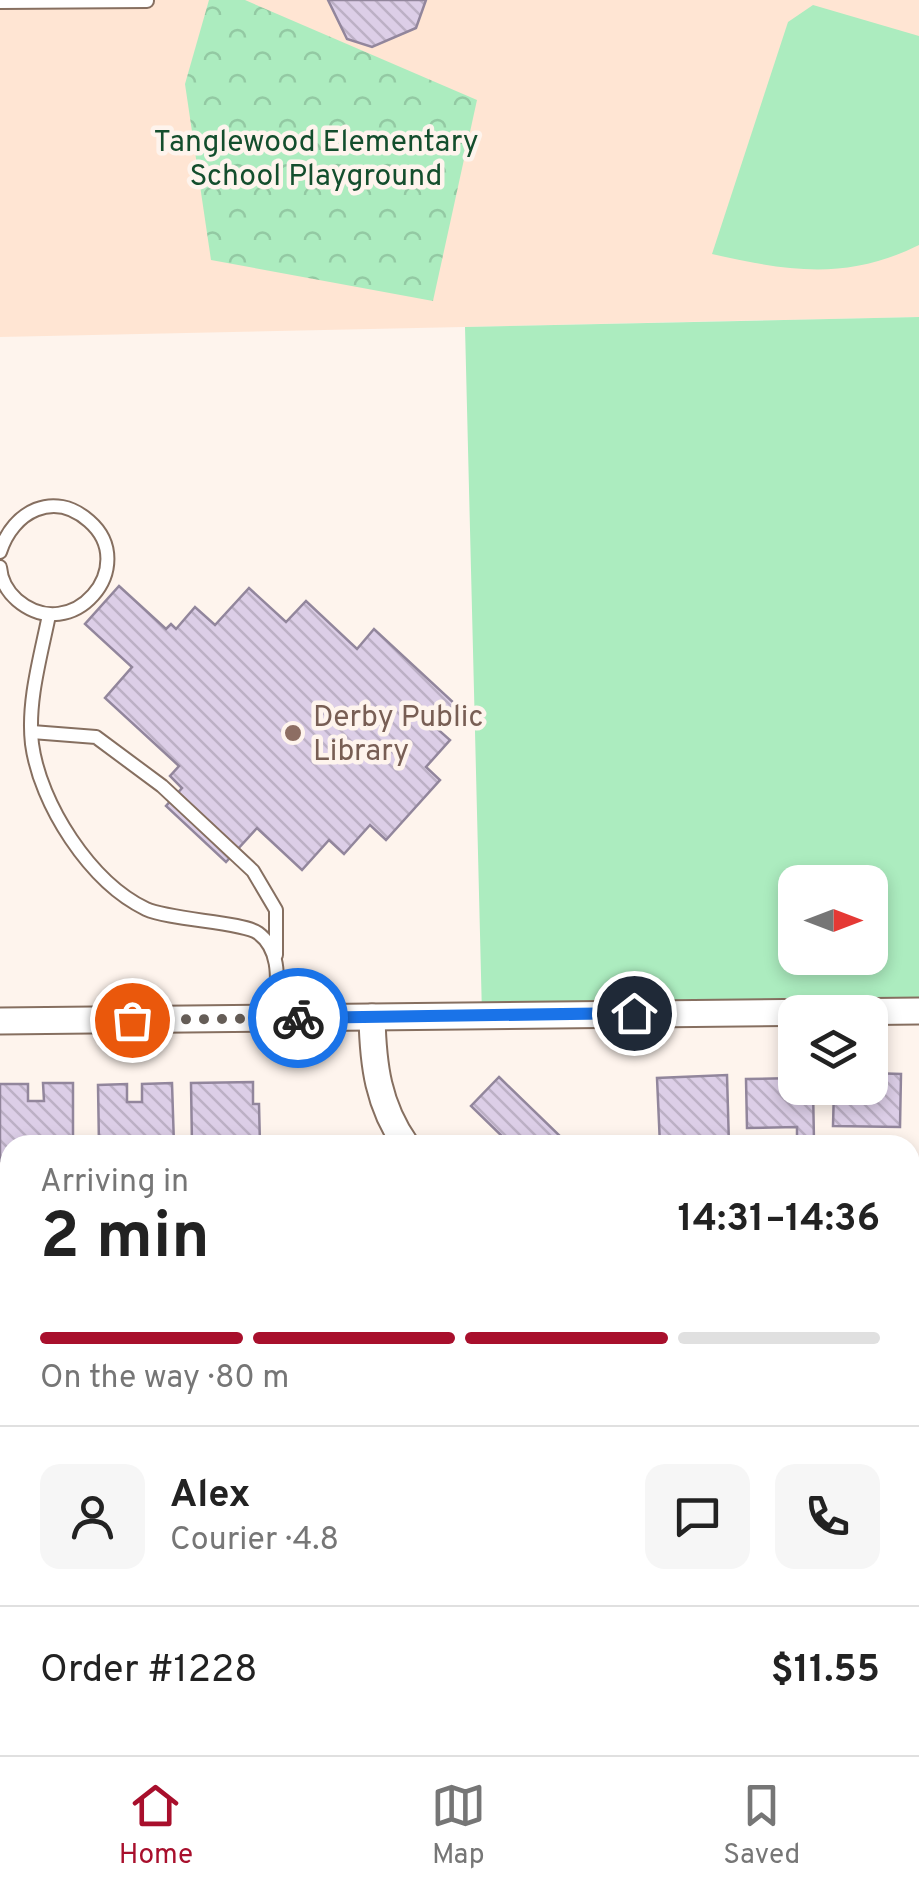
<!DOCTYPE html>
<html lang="en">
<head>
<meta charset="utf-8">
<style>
  :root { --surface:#fff; --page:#f6f6f6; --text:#222; --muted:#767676; --line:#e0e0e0; --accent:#a80f2c }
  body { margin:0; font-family:Overpass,sans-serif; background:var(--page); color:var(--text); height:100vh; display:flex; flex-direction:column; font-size:38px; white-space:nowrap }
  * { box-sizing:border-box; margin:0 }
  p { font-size:32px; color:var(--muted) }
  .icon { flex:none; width:55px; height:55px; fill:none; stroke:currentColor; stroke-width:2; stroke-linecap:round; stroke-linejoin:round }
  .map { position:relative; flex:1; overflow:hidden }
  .sheet { position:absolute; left:0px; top:1135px; width:920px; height:620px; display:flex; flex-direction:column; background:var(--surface); border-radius:30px 30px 0 0; box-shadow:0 5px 15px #0003 }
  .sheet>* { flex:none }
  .needle { width:65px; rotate:90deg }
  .fabs { position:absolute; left:778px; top:865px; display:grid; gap:20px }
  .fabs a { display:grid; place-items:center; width:110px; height:110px; border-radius:20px; background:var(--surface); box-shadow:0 5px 15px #0003; font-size:50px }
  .pin { position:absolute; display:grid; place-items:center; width:85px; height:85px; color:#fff; margin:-42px; border:5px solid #fff; border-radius:50%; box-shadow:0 2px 10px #0007 }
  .courier { position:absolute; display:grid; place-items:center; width:100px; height:100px; margin:-50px; border:8px solid #1a73e8; border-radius:50%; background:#fff; color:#222; box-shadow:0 2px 12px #0007 }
  .head em { font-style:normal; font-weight:700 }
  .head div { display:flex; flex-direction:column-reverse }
  .head { display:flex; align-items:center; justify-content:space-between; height:170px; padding:0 40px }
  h1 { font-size:65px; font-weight:700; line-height:75px }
  .bar { display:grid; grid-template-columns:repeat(4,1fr); gap:15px 10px; align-content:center; height:120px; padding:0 40px }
  .bar i { height:12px; border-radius:8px; background:var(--line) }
  .bar .current { background:var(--accent) }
  .bar p { grid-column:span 4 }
  .line { display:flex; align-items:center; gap:25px; padding:0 40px; border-top:2px solid var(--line) }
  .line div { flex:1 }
  .round { display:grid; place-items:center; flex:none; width:105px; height:105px; border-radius:20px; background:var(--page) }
  .tab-bar { display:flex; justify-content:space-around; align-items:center; height:140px; border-top:2px solid var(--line); background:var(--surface); font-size:28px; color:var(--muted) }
  .tab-bar a { display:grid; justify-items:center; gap:5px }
  .tab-bar .current { color:var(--accent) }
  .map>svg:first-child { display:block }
  .built { fill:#ffe5d3 }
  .grass { fill:#acecbf; fill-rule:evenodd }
  .park { fill:url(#park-crowns) }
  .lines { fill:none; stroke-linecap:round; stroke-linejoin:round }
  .stream { stroke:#70dffb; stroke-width:8 }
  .building { fill:url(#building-back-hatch); stroke:#92869c; stroke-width:2.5 }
  .service-casing { stroke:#866f60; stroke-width:16 }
  .minor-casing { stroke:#866f60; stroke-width:29 }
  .secondary-casing { stroke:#866f60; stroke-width:39 }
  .path { stroke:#b1a8a2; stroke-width:5; stroke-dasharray:8 8; stroke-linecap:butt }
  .service { stroke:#fff; stroke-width:12 }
  .minor { stroke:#fff; stroke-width:25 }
  .secondary { stroke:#fdded2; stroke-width:35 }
  .done { stroke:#655d57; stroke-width:10; stroke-dasharray:0 18 }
  .route { stroke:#1a73e8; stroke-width:12 }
  .education-dot { fill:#8d6e63; stroke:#fef4ed; stroke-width:4 }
  .labels { text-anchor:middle; stroke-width:9; stroke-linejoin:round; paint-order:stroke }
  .park-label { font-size:30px; fill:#134e2d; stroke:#fef4ed }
  .education-label { font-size:30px; fill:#785e54; stroke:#fef4ed; text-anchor:start }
</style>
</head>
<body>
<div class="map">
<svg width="919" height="1755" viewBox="0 0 919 1755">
  <defs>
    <pattern id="park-crowns" width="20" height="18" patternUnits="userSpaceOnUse" patternTransform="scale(2.5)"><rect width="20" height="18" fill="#acecbf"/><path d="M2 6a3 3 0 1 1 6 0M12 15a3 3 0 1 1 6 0" fill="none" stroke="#93c9a3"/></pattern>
    <pattern id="building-back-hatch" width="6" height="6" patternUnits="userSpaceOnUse" patternTransform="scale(2.5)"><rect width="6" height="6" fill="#dccee7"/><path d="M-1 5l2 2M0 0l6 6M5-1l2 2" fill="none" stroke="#bcb0c5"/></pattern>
  </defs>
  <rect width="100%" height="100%" fill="#fef4ed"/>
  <path class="built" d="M0 0H919V317L0 337Z"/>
  <g class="grass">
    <path d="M813 5 919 36V245C847 281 787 271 712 254L788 22Z"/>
    <path d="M919 317V1012L482 1015 465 327ZM795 882H870V958H795Z"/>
  </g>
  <path class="park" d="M209 0H245L477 100 433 301 211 260 185 84Z"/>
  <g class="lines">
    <g class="stream">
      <path d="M0 1234H10"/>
      <path d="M413 1754V1755"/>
    </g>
  </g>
  <g class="building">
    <path d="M328 0H426L416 28 372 47 347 39Z"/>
    <path d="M119 586 166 629 171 624 176 629 195 607 215 625 249 588 286 622 306 601 357 649 374 629 455 704 434 726 450 740 426 767 440 780 386 840 370 825 344 854 329 840 302 870 257 828 226 862 166 806 182 788 170 776 179 766 105 698 132 667 85 624Z"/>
    <path d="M870 1073 901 1074 900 1127 833 1126 834 1088H870Z"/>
    <path d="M727 1075 729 1145H660L657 1078Z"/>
    <path d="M499 1077 561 1137 554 1145H511L471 1106Z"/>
    <path d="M795 1078V1088H813L814 1141 797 1142V1127L747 1128 746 1079Z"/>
    <path d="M253 1082V1104H259L260 1145H192L191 1083Z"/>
    <path d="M43 1083H73V1145H10V1161H0V1084H28V1101H44Z"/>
    <path d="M172 1083 174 1145H99L98 1085 127 1084V1102H142V1084Z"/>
    <path d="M910 1285 919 1290V1332L914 1340 910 1338Z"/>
    <path d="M919 1355V1425H911L910 1356Z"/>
    <path d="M919 1469V1575L910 1565V1477Z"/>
  </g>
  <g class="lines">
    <g class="service-casing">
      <g id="service">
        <path d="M0 2 147 1"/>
        <path d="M0 552C13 511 54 490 89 521 141 566 72 647 17 600 8 592 1 580 0 567"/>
        <path d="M49 615C41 655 27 702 32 744 40 804 90 882 146 909 170 920 243 922 258 933 284 952 276 989 276 1018"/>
        <path d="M32 732 96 737 162 786 253 871 276 910V955"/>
      </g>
    </g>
    <g class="minor-casing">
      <g id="minor">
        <path d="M372 1017C373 1065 378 1105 406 1145"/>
        <path d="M0 1021 919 1011"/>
        <path d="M0 1466H10"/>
      </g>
    </g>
    <g class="secondary-casing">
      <g id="secondary">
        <path d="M910 1695 919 1694"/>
        <path d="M0 1703H10"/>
      </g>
    </g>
    <g class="path">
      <path d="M506 1745 567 1754 682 1745"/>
      <path d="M683 1745 748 1755"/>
      <path d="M0 1754 13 1755"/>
      <path d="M286 1755 362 1745"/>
      <path d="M906 1755 919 1752"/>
    </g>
    <use href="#service" class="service"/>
    <use href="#minor" class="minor"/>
    <use href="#secondary" class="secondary"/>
  </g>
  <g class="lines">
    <path class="done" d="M132 1020 298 1018"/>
    <path class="route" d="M298 1018 634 1013"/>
  </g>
  <circle class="education-dot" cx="293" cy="733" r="10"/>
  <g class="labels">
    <g class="park-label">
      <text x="316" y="151">Tanglewood Elementary<tspan x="316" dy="34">School Playground</tspan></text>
    </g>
    <g class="education-label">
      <text x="313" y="726">Derby Public<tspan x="313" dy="34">Library</tspan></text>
    </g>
  </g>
</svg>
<div class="fabs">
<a><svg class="needle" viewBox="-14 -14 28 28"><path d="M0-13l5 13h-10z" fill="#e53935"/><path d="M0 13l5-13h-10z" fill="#767676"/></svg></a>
<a><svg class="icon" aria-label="layers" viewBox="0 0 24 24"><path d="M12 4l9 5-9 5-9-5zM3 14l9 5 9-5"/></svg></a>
</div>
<div class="pin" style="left:132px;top:1020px;background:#ea580c"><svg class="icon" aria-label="bag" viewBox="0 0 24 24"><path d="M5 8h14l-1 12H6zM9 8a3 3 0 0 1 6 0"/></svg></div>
<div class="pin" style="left:634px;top:1013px;background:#1f2937"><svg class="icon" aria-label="home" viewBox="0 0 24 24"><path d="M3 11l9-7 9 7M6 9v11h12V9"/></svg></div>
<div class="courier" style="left:298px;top:1018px"><svg class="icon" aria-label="bike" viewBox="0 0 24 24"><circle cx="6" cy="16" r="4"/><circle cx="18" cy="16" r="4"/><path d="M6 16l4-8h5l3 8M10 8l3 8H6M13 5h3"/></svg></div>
<section class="sheet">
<div class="head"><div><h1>2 min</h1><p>Arriving in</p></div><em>14:31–14:36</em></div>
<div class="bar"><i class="current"></i><i class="current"></i><i class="current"></i><i></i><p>On the way · 80 m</p></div>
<div class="line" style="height:180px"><a class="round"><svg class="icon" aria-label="person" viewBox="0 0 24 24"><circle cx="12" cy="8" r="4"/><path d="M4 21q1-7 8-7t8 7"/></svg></a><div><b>Alex</b><p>Courier · 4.8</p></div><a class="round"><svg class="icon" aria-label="chat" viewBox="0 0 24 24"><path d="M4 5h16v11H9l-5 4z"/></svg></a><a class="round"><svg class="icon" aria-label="phone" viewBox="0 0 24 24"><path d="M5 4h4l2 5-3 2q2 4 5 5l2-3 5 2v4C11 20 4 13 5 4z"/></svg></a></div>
<div class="line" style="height:130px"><div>Order #1228</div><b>$11.55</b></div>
</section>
</div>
<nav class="tab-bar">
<a class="current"><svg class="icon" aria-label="home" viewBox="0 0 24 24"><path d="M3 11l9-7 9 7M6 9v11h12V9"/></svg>Home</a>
<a><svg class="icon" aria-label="map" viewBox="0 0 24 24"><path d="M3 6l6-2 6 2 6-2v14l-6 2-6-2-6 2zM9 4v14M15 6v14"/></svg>Map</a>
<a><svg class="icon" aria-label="saved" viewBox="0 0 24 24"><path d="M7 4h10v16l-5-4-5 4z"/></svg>Saved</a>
</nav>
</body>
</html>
